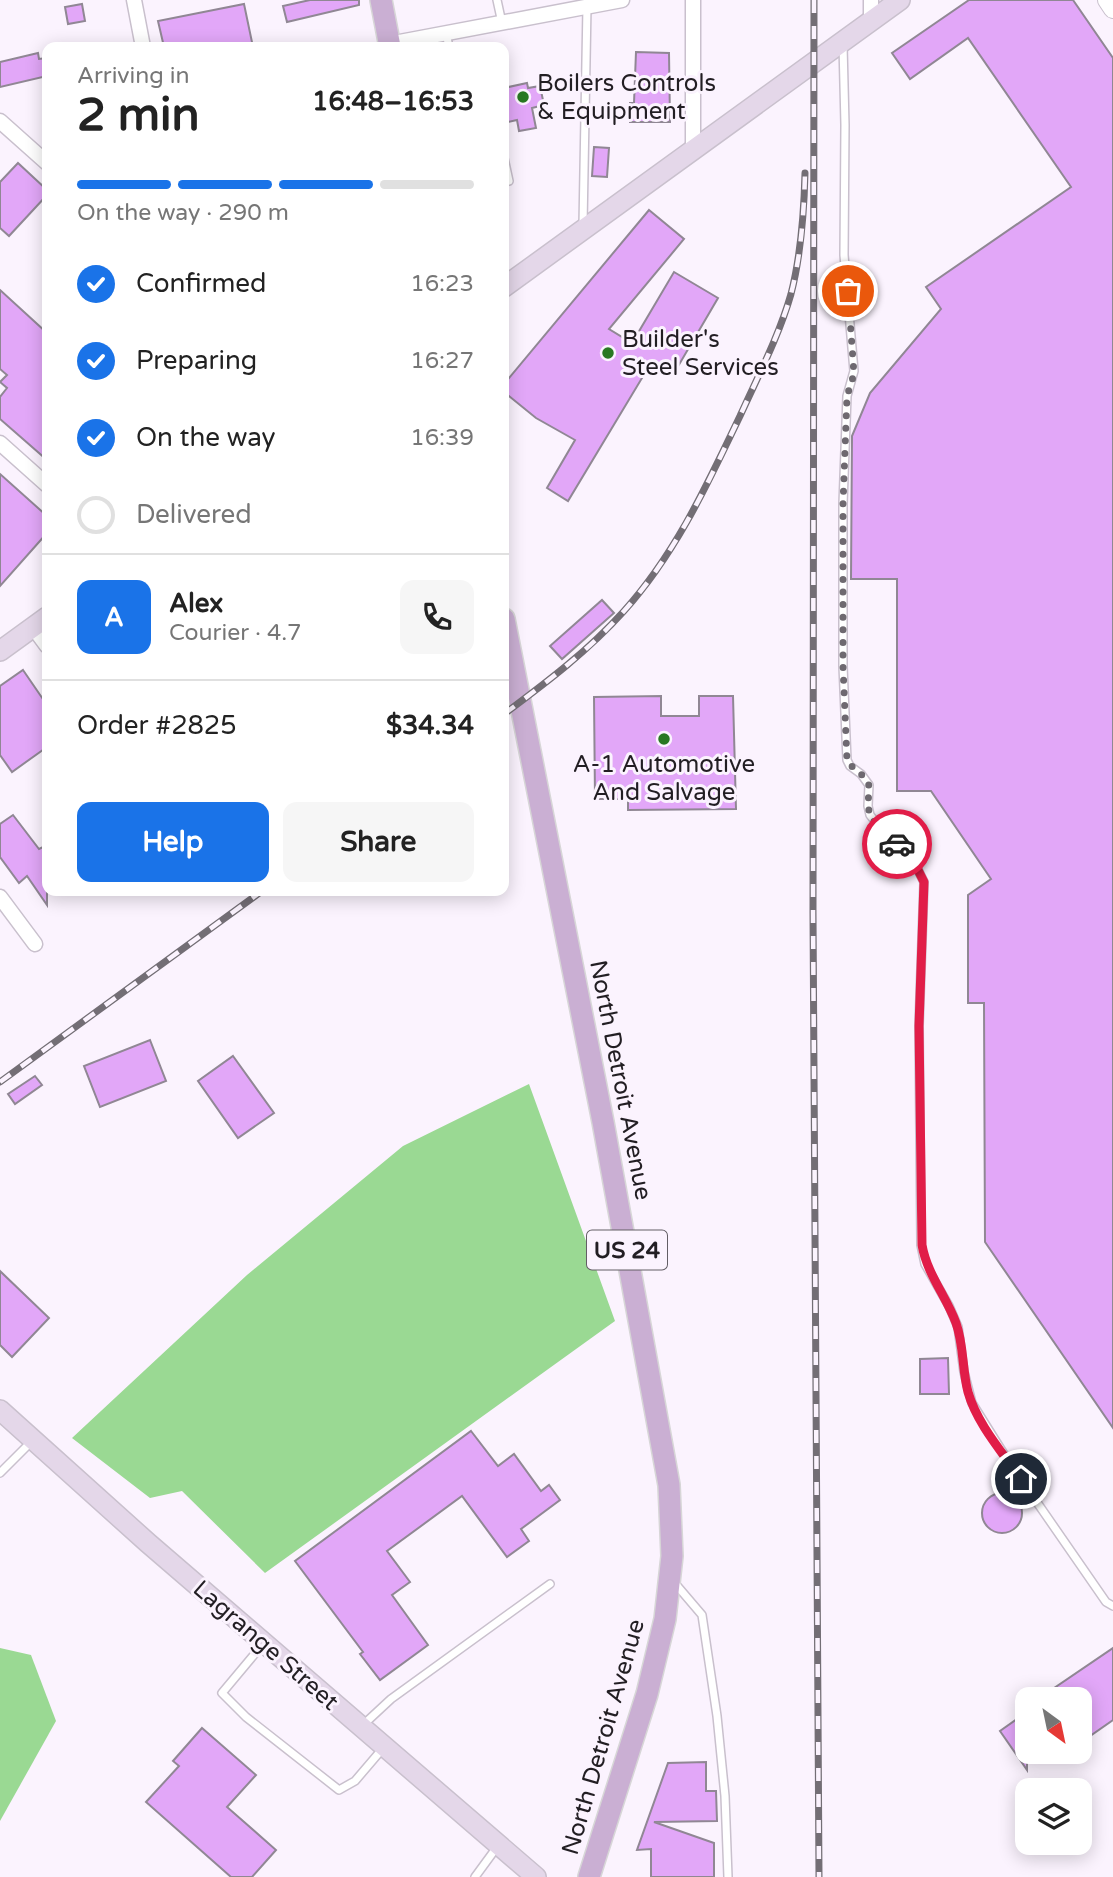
<!DOCTYPE html>
<html lang="en">
<head>
<meta charset="utf-8">
<style>
  :root { --surface:#fff; --page:#f6f6f6; --text:#222; --muted:#767676; --line:#e0e0e0; --accent:#1a73e8 }
  body { margin:0; font-family:"Varela Round",sans-serif; background:var(--page); color:var(--text); height:100vh; display:flex; flex-direction:column; font-size:26px; white-space:nowrap }
  * { box-sizing:border-box; margin:0 }
  p { font-size:23px; color:var(--muted) }
  .icon { flex:none; width:38px; height:38px; fill:none; stroke:currentColor; stroke-width:2; stroke-linecap:round; stroke-linejoin:round }
  .map { position:relative; flex:1; overflow:hidden }
  .side { position:absolute; left:42px; top:42px; width:467px; height:854px; display:flex; flex-direction:column; background:var(--surface); border-radius:14px; box-shadow:0 4px 18px #0003 }
  .side>* { flex:none }
  .needle { width:46px; rotate:147deg }
  .fabs { position:absolute; left:1015px; top:1687px; display:grid; gap:14px }
  .fabs a { display:grid; place-items:center; width:77px; height:77px; border-radius:14px; background:var(--surface); box-shadow:0 4px 18px #0003; font-size:35px }
  .pin { position:absolute; display:grid; place-items:center; width:60px; height:60px; color:#fff; margin:-30px; border:4px solid #fff; border-radius:50%; box-shadow:0 2px 7px #0007 }
  .courier { position:absolute; display:grid; place-items:center; width:70px; height:70px; margin:-35px; border:5px solid #e11d48; border-radius:50%; background:#fff; color:#222; box-shadow:0 2px 9px #0007 }
  .head em { font-style:normal; font-weight:700 }
  .head div { display:flex; flex-direction:column-reverse }
  .head { display:flex; align-items:center; justify-content:space-between; height:119px; padding:0 35px }
  h1 { font-size:46px; font-weight:700; line-height:52px }
  .bar { display:grid; grid-template-columns:repeat(4,1fr); gap:10px 7px; align-content:center; height:84px; padding:0 35px }
  .bar i { height:9px; border-radius:5px; background:var(--line) }
  .bar .on { background:var(--accent) }
  .bar p { grid-column:span 4 }
  .line { display:flex; align-items:center; gap:18px; padding:0 35px; border-top:2px solid var(--line) }
  .line div { flex:1 }
  .round { display:grid; place-items:center; flex:none; width:74px; height:74px; border-radius:14px; background:var(--page) }
  ol { padding:0 35px; list-style:none }
  li { display:flex; align-items:center; gap:21px; height:77px }
  li p { margin-inline-start:auto }
  li .icon { padding:7px; border-radius:50%; background:var(--accent); color:#fff; stroke-width:4 }
  li:last-child { color:var(--muted) }
  li i { width:38px; height:38px; border:4px solid var(--line); border-radius:50% }
  .primary-button { display:flex; gap:14px; margin-top:auto; padding:14px 35px }
  .primary-button a { flex:1; height:80px; border-radius:14px; background:var(--accent); color:#fff; font-size:28px; font-weight:700; line-height:80px; text-align:center }
  .primary-button a+a { background:var(--page); color:var(--text) }
  .map>svg:first-child { display:block }
  .green { fill:#9ad993 }
  .building { fill:#e2a7f8; stroke:#908794; stroke-width:2 }
  .lines { fill:none; stroke-linecap:round; stroke-linejoin:round }
  .service-casing { stroke:#c9c0cd; stroke-width:10 }
  .minor-casing { stroke:#c9c0cd; stroke-width:17 }
  .tertiary-casing { stroke:#c9c0cd; stroke-width:20 }
  .secondary-casing { stroke:#c9c0cd; stroke-width:22 }
  .primary-casing { stroke:#d7d6d7; stroke-width:24 }
  .service { stroke:#fff; stroke-width:7 }
  .minor { stroke:#fff; stroke-width:14 }
  .tertiary { stroke:#fff; stroke-width:18 }
  .secondary { stroke:#e4d7e9; stroke-width:19 }
  .primary { stroke:#caafd3; stroke-width:21 }
  .rail-casing { stroke:#736e75; stroke-width:7 }
  .rail { stroke:#fbf3fe; stroke-width:4.5; stroke-dasharray:13; stroke-linecap:butt }
  .done { stroke:#6e6970; stroke-width:7; stroke-dasharray:0 12.6 }
  .route { stroke:#e11d48; stroke-width:9 }
  .poi-dot { fill:#287822; stroke:#fbf3fe; stroke-width:2.5 }
  .labels { text-anchor:middle; stroke-width:6; stroke-linejoin:round; paint-order:stroke }
  .shield { fill:#fbf3fe; stroke:#635e65; stroke-width:2 }
  .shield-label { font-size:23px; font-weight:bold; fill:#221e23 }
  .poi-label { font-size:24px; fill:#221e23; stroke:#fbf3fe; text-anchor:start }
  .street-label { font-size:24px; fill:#221e23; stroke:#fbf3fe }
</style>
</head>
<body>
<div class="map">
<svg width="1113" height="1877" viewBox="0 0 1113 1877">
  <rect width="100%" height="100%" fill="#fbf3fe"/>
  <g class="green">
    <path d="M529 1084 615 1321 265 1573 182 1491 150 1498 72 1438 247 1275 403 1146Z"/>
    <path d="M0 1648 31 1655 56 1721 0 1821Z"/>
  </g>
  <g class="building">
    <path d="M310 0H359V5L287 22 283 6Z"/>
    <path d="M969 0H1073L1113 58V1428L985 1242 984 1003H968V895L991 879 931 791H897V579H851L852 436 870 393 941 309 926 287 1071 187 968 38 910 79 892 53Z"/>
    <path d="M82 4 85 21 68 24 65 7Z"/>
    <path d="M244 4 253 47H164L158 21Z"/>
    <path d="M636 52 669 53 670 122H630V103H634Z"/>
    <path d="M38 53 39 59 47 58V76L0 87V62Z"/>
    <path d="M527 83 528 88 540 86 544 105 532 108 536 128 519 131 517 120 504 123V88Z"/>
    <path d="M594 147 609 148 607 177 592 176Z"/>
    <path d="M18 163 47 190V195L9 236 0 228V182Z"/>
    <path d="M649 210 684 239 609 329 632 343 674 272 718 298 673 375 651 363 568 501 547 488 575 440 536 418 504 392V384Z"/>
    <path d="M0 290 47 333V460L0 419V397L7 388 0 382 7 375 0 369Z"/>
    <path d="M0 474 47 516V533L0 586Z"/>
    <path d="M602 600 614 613 562 659 550 646Z"/>
    <path d="M23 670 47 705V747L12 772 0 755V686Z"/>
    <path d="M661 696V716H699V696H733L736 809 628 810V799H595L594 697Z"/>
    <path d="M13 815 39 849 43 847 47 853V905L27 876 19 883 0 857V824Z"/>
    <path d="M150 1040 166 1081 100 1107 84 1066Z"/>
    <path d="M233 1056 274 1113 238 1138 198 1081Z"/>
    <path d="M35 1076 42 1085 15 1104 8 1094Z"/>
    <path d="M0 1271 49 1318 12 1357 0 1345Z"/>
    <path d="M948 1358 949 1394H920V1359Z"/>
    <path d="M471 1431 498 1466 514 1454 541 1491 549 1485 560 1500 521 1529 529 1541 507 1557 462 1496 387 1551 410 1582 392 1595 428 1645 380 1680 360 1654 363 1652 295 1561Z"/>
    <circle cx="1002" cy="1513" r="20"/>
    <path d="M1113 1648V1720L1080 1743V1699H1038Z"/>
    <path d="M1027 1712V1770L1000 1731Z"/>
    <path d="M202 1728 256 1775 227 1807 276 1850 252 1877H231L146 1802 179 1766 173 1761Z"/>
    <path d="M706 1762V1791H716L717 1821 654 1822 714 1843V1877H651V1849L637 1850 668 1763Z"/>
  </g>
  <g class="lines">
    <g class="service-casing">
      <g id="service">
        <path d="M497 0 502 23"/>
        <path d="M446 33 449 47"/>
        <path d="M843 45 845 125 844 255 854 371 847 396 843 504V666L847 760 850 766 861 774 869 785 868 806 870 815 882 830 911 856 924 882 919 1026 921 1245 925 1264 949 1306 958 1327 964 1372 972 1403 1007 1459 1106 1602 1113 1606"/>
        <path d="M504 158 509 181 504 182"/>
        <path d="M583 225 587 6"/>
        <path d="M0 1473 33 1440"/>
        <path d="M673 1581 702 1615 717 1716 725 1796 728 1877"/>
        <path d="M263 1644 222 1693 246 1717 339 1790 355 1781 384 1747"/>
        <path d="M363 1725 391 1699 550 1584"/>
        <path d="M475 1877 497 1847"/>
      </g>
    </g>
    <g class="minor-casing">
      <g id="minor">
        <path d="M134 0 143 47"/>
        <path d="M693 0V150"/>
        <path d="M871 20V0"/>
        <path d="M389 44 622 0"/>
        <path d="M0 121 47 163"/>
        <path d="M0 443 47 485"/>
        <path d="M33 627 47 646"/>
        <path d="M0 897 35 944"/>
      </g>
    </g>
    <g class="tertiary-casing">
      <path id="tertiary" d="M1107 0 1113 9"/>
    </g>
    <g class="secondary-casing">
      <g id="secondary">
        <path d="M504 287 900 0"/>
        <path d="M0 651 47 617"/>
        <path d="M0 1410 148 1543 536 1877"/>
      </g>
    </g>
    <g class="primary-casing">
      <g id="primary">
        <path d="M381 0 390 47"/>
        <path d="M504 619 603 1122 669 1485 672 1556 665 1619 647 1694 589 1877"/>
      </g>
    </g>
    <use href="#service" class="service"/>
    <use href="#minor" class="minor"/>
    <use href="#tertiary" class="tertiary"/>
    <use href="#secondary" class="secondary"/>
    <use href="#primary" class="primary"/>
    <g class="rail-casing">
      <g id="rail">
        <path d="M814 0 813 913 819 1877"/>
        <path d="M504 714C547 682 588 651 624 611 676 553 707 485 740 416 758 376 779 336 791 294 801 255 804 213 805 173"/>
        <path d="M0 1082 262 891"/>
      </g>
    </g>
    <use href="#rail" class="rail"/>
  </g>
  <g class="lines">
    <path class="done" d="M848 291 854 374 847 396 843 504V666L847 760C852 770 866 774 869 786 870 791 868 798 868 803 868 821 884 834 897 844"/>
    <path class="route" d="M897 844 911 856 924 882 919 1026 922 1245C927 1274 946 1296 956 1323 964 1345 962 1370 968 1392 977 1424 1003 1453 1021 1479"/>
  </g>
  <g class="poi-dot">
    <circle cx="523" cy="97" r="7"/>
    <circle cx="608" cy="353" r="7"/>
    <circle cx="664" cy="739" r="7"/>
  </g>
  <g class="labels">
    <rect class="shield" x="587" y="1230.5" width="80" height="39" rx="5"/>
    <g class="shield-label">
      <text x="627" y="1258">US 24</text>
    </g>
    <g class="poi-label">
      <text x="537" y="91">Boilers Controls<tspan x="537" dy="28">&amp; Equipment</tspan></text>
      <text x="622" y="347">Builder's<tspan x="622" dy="28">Steel Services</tspan></text>
      <text x="664" y="772" text-anchor="middle">A-1 Automotive<tspan x="664" dy="28">And Salvage</tspan></text>
    </g>
    <g class="street-label">
      <text transform="translate(621 1080) rotate(79)" y="8">North Detroit Avenue</text>
      <text transform="translate(266 1645) rotate(41)" y="8">Lagrange Street</text>
      <text transform="translate(603 1737) rotate(-74)" y="8">North Detroit Avenue</text>
    </g>
  </g>
</svg>
<div class="fabs">
<a><svg class="needle" viewBox="-14 -14 28 28"><path d="M0-13l5 13h-10z" fill="#e53935"/><path d="M0 13l5-13h-10z" fill="#767676"/></svg></a>
<a><svg class="icon" aria-label="layers" viewBox="0 0 24 24"><path d="M12 4l9 5-9 5-9-5zM3 14l9 5 9-5"/></svg></a>
</div>
<div class="pin" style="left:848px;top:291px;background:#ea580c"><svg class="icon" aria-label="bag" viewBox="0 0 24 24"><path d="M5 8h14l-1 12H6zM9 8a3 3 0 0 1 6 0"/></svg></div>
<div class="pin" style="left:1021px;top:1479px;background:#1f2937"><svg class="icon" aria-label="home" viewBox="0 0 24 24"><path d="M3 11l9-7 9 7M6 9v11h12V9"/></svg></div>
<div class="courier" style="left:897px;top:844px"><svg class="icon" aria-label="car" viewBox="0 0 24 24"><path d="M5 17H2v-5l4-1 3-4h7l3 4 3 1v5h-3M9 17h6M6 11h13"/><circle cx="7" cy="17" r="2"/><circle cx="17" cy="17" r="2"/></svg></div>
<section class="side">
<div class="head"><div><h1>2 min</h1><p>Arriving in</p></div><em>16:48–16:53</em></div>
<div class="bar"><i class="on"></i><i class="on"></i><i class="on"></i><i></i><p>On the way · 290 m</p></div>
<ol>
<li><svg class="icon" aria-label="check" viewBox="0 0 24 24"><path d="M5 12l5 5 9-10"/></svg>Confirmed<p>16:23</p></li>
<li><svg class="icon" aria-label="check" viewBox="0 0 24 24"><path d="M5 12l5 5 9-10"/></svg>Preparing<p>16:27</p></li>
<li><svg class="icon" aria-label="check" viewBox="0 0 24 24"><path d="M5 12l5 5 9-10"/></svg>On the way<p>16:39</p></li>
<li><i></i>Delivered</li>
</ol>
<div class="line" style="height:126px"><b class="round" style="background:var(--accent);color:#fff">A</b><div><b>Alex</b><p>Courier · 4.7</p></div><a class="round"><svg class="icon" aria-label="phone" viewBox="0 0 24 24"><path d="M5 4h4l2 5-3 2q2 4 5 5l2-3 5 2v4C11 20 4 13 5 4z"/></svg></a></div>
<div class="line" style="height:91px"><div>Order #2825</div><b>$34.34</b></div>
<div class="primary-button"><a>Help</a><a>Share</a></div>
</section>
</div>
</body>
</html>
